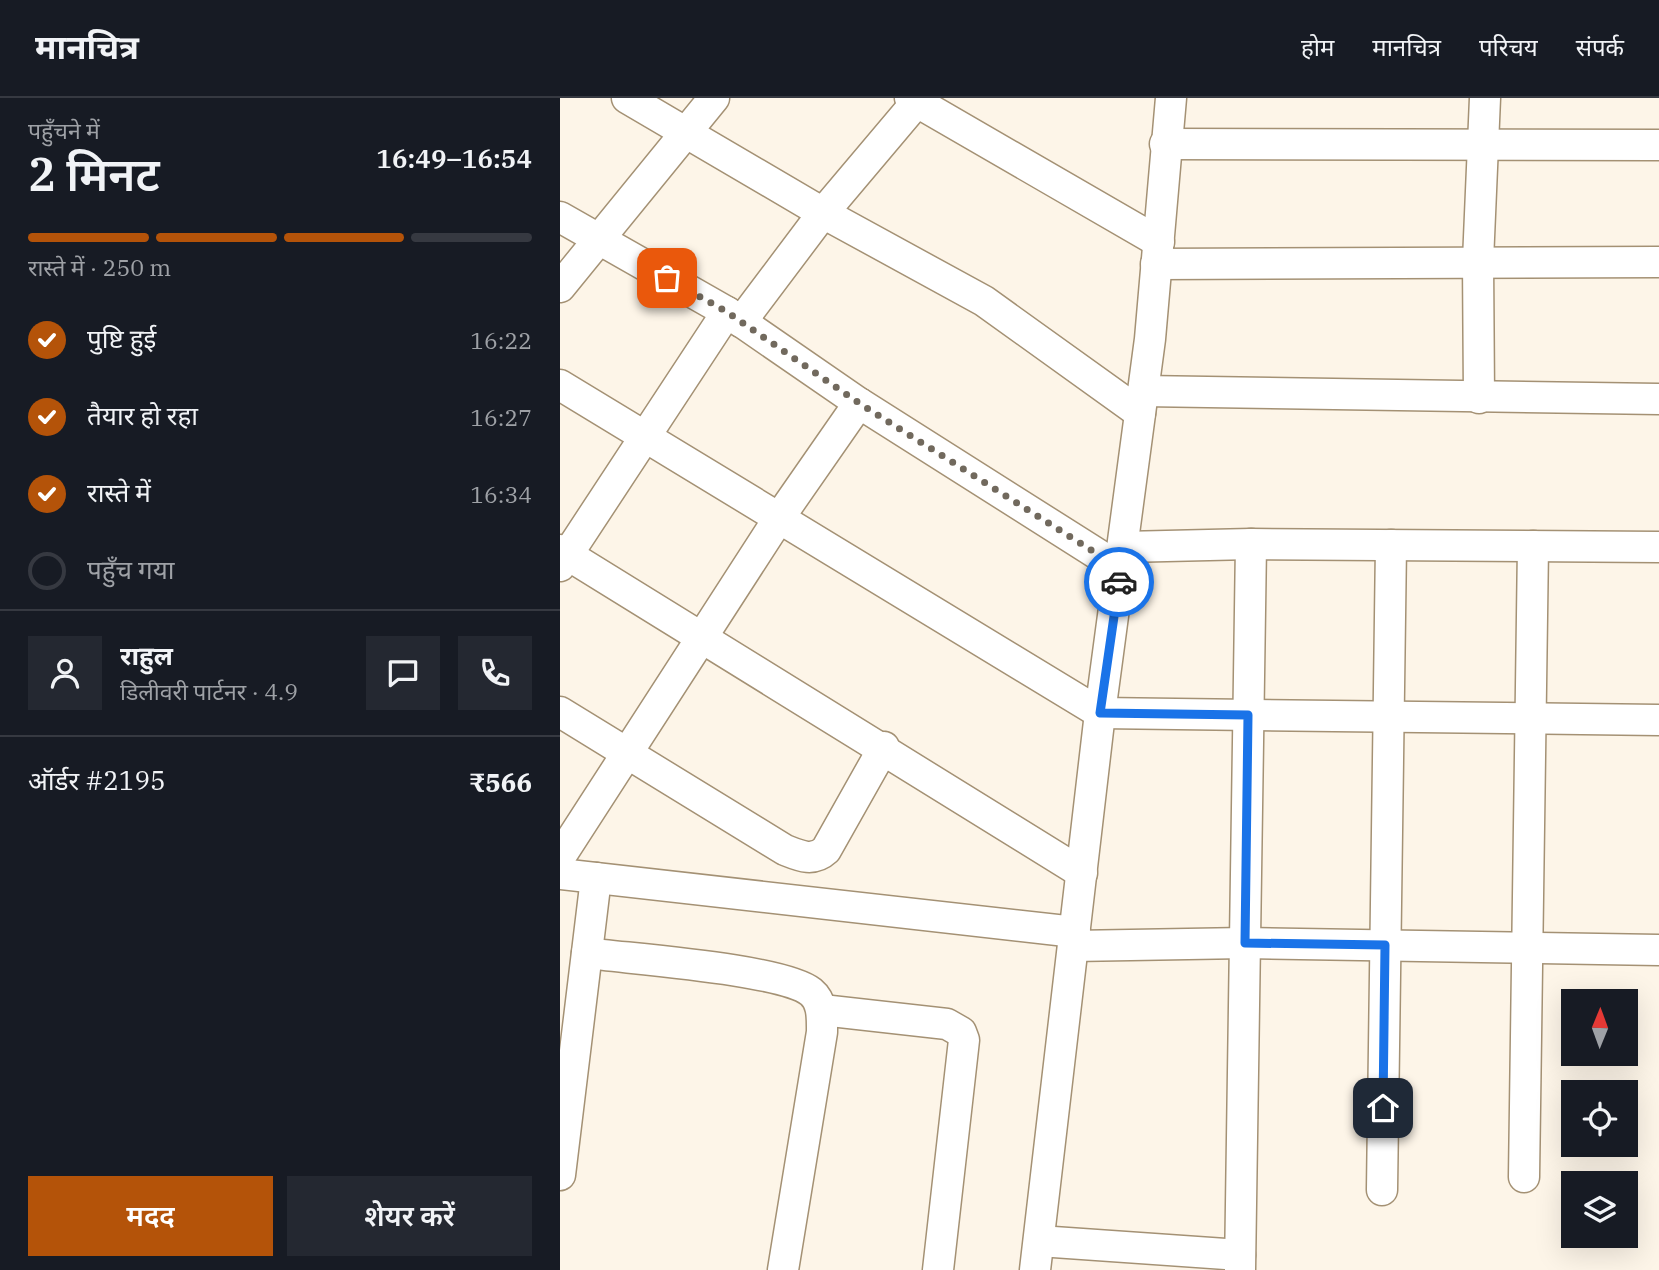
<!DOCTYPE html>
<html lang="hi">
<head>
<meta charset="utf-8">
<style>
  :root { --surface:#171b24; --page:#242831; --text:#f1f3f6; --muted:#9ea1a6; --line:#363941; --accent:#b45309 }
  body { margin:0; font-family:"IBM Plex Serif","Noto Sans Devanagari",serif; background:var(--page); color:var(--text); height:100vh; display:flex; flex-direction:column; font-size:26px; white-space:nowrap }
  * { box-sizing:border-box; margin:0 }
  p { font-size:23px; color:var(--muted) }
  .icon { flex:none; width:38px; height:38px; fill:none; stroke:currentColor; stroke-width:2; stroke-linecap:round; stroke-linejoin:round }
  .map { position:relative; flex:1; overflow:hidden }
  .details { display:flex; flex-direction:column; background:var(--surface); width:560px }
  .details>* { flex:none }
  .needle { width:46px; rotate:1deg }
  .controls { position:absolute; left:1001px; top:891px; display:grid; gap:14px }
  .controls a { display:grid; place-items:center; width:77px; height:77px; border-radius:0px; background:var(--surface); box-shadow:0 7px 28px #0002; font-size:35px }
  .pin { position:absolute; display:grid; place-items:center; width:60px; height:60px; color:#fff; margin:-30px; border-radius:14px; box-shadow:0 4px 10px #0006 }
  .courier { position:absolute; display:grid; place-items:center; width:70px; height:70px; margin:-35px; border:5px solid #1a73e8; border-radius:50%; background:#fff; color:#222; box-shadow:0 2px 9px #0007 }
  .overview em { font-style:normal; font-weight:600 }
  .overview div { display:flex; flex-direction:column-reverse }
  .overview { display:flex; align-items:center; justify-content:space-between; height:119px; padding:0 28px }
  h1 { font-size:46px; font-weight:600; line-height:52px }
  .bar { display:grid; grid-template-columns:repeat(4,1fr); gap:10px 7px; align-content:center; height:84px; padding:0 28px }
  .bar i { height:9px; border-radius:5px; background:var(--line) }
  .bar .current { background:var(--accent) }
  .bar p { grid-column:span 4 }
  .line { display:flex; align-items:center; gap:18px; padding:0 28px; border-top:2px solid var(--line) }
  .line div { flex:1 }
  .round { display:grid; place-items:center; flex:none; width:74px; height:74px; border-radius:0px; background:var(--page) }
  ol { padding:0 28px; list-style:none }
  li { display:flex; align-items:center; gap:21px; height:77px }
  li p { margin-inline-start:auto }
  li .icon { padding:7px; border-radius:50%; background:var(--accent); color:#fff; stroke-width:4 }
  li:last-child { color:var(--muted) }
  li i { width:38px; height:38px; border:4px solid var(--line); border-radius:50% }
  .action { display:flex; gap:14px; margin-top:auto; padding:14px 28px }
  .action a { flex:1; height:80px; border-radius:0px; background:var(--accent); color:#fff; font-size:28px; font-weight:600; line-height:80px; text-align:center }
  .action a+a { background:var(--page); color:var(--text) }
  header { display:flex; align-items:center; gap:42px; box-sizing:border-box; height:98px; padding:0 35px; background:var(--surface); border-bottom:2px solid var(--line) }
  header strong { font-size:33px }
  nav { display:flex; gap:38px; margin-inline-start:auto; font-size:24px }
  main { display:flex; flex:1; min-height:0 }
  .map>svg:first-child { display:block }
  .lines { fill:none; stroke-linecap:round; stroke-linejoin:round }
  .minor-casing { stroke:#a49174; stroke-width:33 }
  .minor { stroke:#fff; stroke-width:30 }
  .done { stroke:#71695d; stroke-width:7; stroke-dasharray:0 12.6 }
  .route { stroke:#1a73e8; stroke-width:9 }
</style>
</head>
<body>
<header>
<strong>मानचित्र</strong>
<nav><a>होम</a><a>मानचित्र</a><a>परिचय</a><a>संपर्क</a></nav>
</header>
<main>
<section class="details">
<div class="overview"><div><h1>2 मिनट</h1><p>पहुँचने में</p></div><em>16:49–16:54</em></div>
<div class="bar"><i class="current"></i><i class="current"></i><i class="current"></i><i></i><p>रास्ते में · 250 m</p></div>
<ol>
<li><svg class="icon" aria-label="check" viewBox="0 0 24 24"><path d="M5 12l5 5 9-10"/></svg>पुष्टि हुई<p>16:22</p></li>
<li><svg class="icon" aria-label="check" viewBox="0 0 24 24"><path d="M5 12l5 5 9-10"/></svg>तैयार हो रहा<p>16:27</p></li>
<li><svg class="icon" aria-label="check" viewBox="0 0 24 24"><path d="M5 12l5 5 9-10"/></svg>रास्ते में<p>16:34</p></li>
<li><i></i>पहुँच गया</li>
</ol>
<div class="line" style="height:126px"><a class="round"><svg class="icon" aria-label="person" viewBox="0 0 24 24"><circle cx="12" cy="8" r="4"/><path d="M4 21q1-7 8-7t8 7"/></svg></a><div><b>राहुल</b><p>डिलीवरी पार्टनर · 4.9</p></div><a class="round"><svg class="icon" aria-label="chat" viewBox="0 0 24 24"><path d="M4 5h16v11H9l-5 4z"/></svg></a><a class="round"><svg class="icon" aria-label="phone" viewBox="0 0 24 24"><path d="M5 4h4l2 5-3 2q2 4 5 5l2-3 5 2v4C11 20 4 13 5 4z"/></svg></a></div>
<div class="line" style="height:91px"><div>ऑर्डर #2195</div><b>₹566</b></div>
<div class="action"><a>मदद</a><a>शेयर करें</a></div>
</section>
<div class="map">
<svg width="1099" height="1172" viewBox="0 0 1099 1172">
  <rect width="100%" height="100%" fill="#fdf5e8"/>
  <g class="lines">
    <g class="minor-casing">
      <g id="minor">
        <path d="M67 0 263 115 424 203 580 315"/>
        <path d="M350 0 599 144"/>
        <path d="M605 46 1099 47"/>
        <path d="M0 119 167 214 299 305 561 471"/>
        <path d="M596 166 1099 164"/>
        <path d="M0 189 154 0"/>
        <path d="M181 224 263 115 360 0"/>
        <path d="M0 287 540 615 1099 622"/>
        <path d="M583 293 1099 301"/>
        <path d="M919 300 918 163 925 0"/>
        <path d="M564 449 691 446 1099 449"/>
        <path d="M0 452 522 775"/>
        <path d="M0 468 167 214"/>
        <path d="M0 614 225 752C240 758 253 764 266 752L324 649"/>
        <path d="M0 759 219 420 299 305"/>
        <path d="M0 776 515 834"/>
        <path d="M513 848 685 845 1099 852"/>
        <path d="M27 855C71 861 222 871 251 894 263 904 262 920 262 934L223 1172"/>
        <path d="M262 912 387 926 401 934 404 942 378 1172"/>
        <path d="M0 1077 36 780"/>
        <path d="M964 1079 973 448"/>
        <path d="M822 1092 831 447"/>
        <path d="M479 1143 680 1157"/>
        <path d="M475 1172 540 615 590 241 611 0"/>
        <path d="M680 1172 691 446"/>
      </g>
    </g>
    <use href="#minor" class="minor"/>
  </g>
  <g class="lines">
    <path class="done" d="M107 180 167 214 299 305 561 471 559 484"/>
    <path class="route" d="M559 484 540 615 688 617 685 845 825 847 823 1010"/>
  </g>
</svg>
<div class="controls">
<a><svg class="needle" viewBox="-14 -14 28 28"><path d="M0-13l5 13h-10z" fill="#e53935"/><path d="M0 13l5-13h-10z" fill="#9ea1a6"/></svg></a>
<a><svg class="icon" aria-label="locate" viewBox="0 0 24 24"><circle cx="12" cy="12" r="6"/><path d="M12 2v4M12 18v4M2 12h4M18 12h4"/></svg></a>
<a><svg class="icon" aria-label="layers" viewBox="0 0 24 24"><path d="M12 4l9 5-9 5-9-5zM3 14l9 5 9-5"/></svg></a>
</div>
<div class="pin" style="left:107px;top:180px;background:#ea580c"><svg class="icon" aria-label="bag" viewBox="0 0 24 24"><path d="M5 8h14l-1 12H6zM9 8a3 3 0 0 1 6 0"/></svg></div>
<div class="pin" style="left:823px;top:1010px;background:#1f2937"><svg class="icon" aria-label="home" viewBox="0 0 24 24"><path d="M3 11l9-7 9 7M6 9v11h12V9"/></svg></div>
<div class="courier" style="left:559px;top:484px"><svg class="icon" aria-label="car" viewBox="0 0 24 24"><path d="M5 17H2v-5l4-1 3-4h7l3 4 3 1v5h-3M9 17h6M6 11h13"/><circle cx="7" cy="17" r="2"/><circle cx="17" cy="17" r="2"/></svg></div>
</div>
</main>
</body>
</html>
